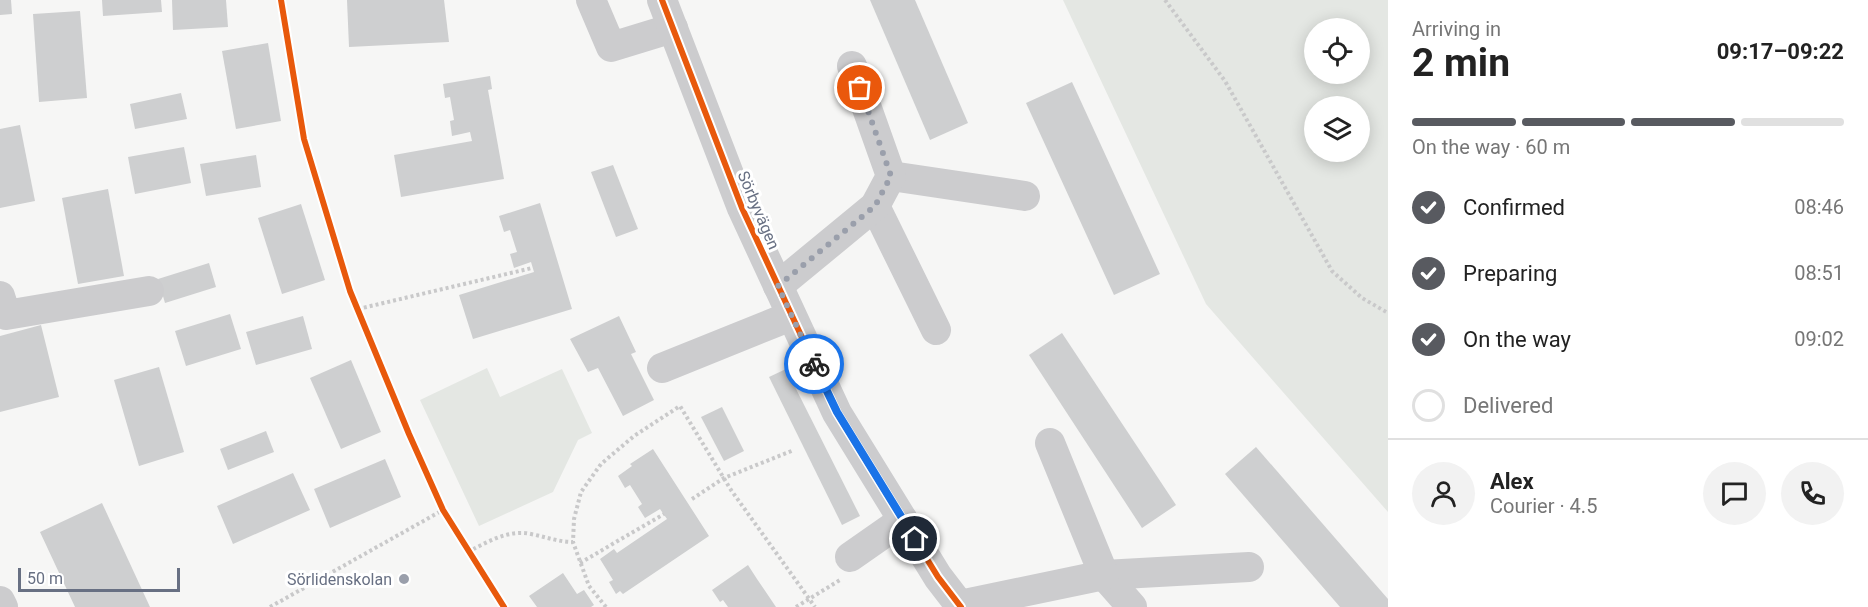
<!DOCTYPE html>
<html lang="en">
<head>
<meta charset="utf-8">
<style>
  :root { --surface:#fff; --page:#f2f2f2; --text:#222; --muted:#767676; --line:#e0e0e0; --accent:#585a60 }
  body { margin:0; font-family:Roboto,sans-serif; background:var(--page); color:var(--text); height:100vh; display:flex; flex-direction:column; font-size:22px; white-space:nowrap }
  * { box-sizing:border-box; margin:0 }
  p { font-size:20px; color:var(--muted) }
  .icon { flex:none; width:33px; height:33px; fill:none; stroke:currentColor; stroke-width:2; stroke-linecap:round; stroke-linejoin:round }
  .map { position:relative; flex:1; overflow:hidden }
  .sheet { display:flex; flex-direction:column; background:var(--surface); width:480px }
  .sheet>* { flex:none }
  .fabs { position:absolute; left:1304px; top:18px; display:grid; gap:12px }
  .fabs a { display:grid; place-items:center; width:66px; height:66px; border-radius:50%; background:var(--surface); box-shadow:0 3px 15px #0003; font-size:30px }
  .scale { position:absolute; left:18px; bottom:15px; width:162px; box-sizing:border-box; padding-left:6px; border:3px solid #687083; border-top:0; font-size:16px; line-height:21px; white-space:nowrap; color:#687083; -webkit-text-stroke:4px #fff; paint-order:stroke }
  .pin { position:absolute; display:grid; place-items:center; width:51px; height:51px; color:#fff; margin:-26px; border:3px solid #fff; border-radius:50%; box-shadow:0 2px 6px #0007 }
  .courier { position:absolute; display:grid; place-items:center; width:60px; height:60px; margin:-30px; border:4px solid #1a73e8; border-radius:50%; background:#fff; color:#222; box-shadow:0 2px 8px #0007 }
  .summary em { font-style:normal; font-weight:700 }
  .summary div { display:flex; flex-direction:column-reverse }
  .summary { display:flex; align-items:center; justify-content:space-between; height:102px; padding:0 24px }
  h1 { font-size:39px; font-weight:700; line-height:45px }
  .bar { display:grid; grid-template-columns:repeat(4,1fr); gap:9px 6px; align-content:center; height:72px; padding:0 24px }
  .bar i { height:8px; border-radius:4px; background:var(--line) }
  .bar .active { background:var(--accent) }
  .bar p { grid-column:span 4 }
  .line { display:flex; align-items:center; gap:15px; padding:0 24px; border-top:2px solid var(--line) }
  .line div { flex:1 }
  .round { display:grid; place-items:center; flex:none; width:63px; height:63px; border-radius:32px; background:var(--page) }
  ol { padding:0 24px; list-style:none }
  li { display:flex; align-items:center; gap:18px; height:66px }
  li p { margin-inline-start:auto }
  li .icon { padding:6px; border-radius:50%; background:var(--accent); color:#fff; stroke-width:4 }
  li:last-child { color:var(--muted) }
  li i { width:33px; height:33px; border:3px solid var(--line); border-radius:50% }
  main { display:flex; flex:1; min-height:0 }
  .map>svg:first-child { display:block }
  .green { fill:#e4e7e3; fill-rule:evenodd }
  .building { fill:#cecfd0 }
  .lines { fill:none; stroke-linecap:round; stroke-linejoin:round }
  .path { stroke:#c9c9ca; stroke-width:4; stroke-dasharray:3 3; stroke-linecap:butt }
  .minor { stroke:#ccccce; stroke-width:30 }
  .cycleway-casing { stroke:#fff; stroke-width:10 }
  .cycleway { stroke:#e8590c; stroke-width:6 }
  .done { stroke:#9a9fab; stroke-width:6; stroke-dasharray:0 10.8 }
  .route { stroke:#1a73e8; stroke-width:8 }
  .poi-dot { fill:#9a9fab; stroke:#fff; stroke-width:2 }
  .labels { text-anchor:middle; stroke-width:6; stroke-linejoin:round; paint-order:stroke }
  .street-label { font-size:16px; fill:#687083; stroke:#fff }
  .poi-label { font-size:16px; fill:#687083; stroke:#fff; text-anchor:end }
</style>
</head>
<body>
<main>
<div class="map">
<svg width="1388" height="607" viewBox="0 0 1388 607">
  <rect width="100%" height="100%" fill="#f6f6f5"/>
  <g class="green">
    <path d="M1063 0H1388V512L1206 304ZM1314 28H1359V74H1314ZM1314 106H1359V152H1314Z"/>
    <path d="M487 368 500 397 562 369 592 433 578 440 553 492 479 526 420 400Z"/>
  </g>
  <g class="building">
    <path d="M0 0H11L12 14 0 15Z"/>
    <path d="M102 0H161L162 12 103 16Z"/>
    <path d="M172 0H226L228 27 173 30Z"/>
    <path d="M347 0H444L449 42 349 47Z"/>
    <path d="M870 0H915L968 123 930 140Z"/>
    <path d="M80 11 87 98 39 102 33 14Z"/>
    <path d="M268 43 281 121 236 129 222 51Z"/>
    <path d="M490 76 492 89 488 90 504 179 401 197 394 155 472 141 470 132 452 136 450 121 454 120 450 97 445 98 443 84Z"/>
    <path d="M1072 82 1160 274 1114 295 1026 103Z"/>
    <path d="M181 93 187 119 135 129 130 104Z"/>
    <path d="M20 125 35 201 0 208V129Z"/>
    <path d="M184 147 191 183 135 194 128 157Z"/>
    <path d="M256 155 261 187 206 196 200 164Z"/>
    <path d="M613 165 638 229 616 237 591 172Z"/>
    <path d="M108 189 124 276 78 284 62 198Z"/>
    <path d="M540 203 572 309 473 339 459 295 534 272 531 262 514 268 510 254 517 252 510 230 504 232 499 216Z"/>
    <path d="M301 204 325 280 282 294 258 218Z"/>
    <path d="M209 263 216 287 165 303 158 279Z"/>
    <path d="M230 314 241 349 186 366 175 331Z"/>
    <path d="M303 316 312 349 256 365 246 332Z"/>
    <path d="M619 316 636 352 631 354 654 400 623 416 598 368 588 372 570 339Z"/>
    <path d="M41 325 59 397 0 412V336Z"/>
    <path d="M1062 333 1176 505 1142 528 1029 355Z"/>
    <path d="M351 360 381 432 341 449 310 378Z"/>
    <path d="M159 367 184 452 139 466 114 380Z"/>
    <path d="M786 369 860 516 842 525 769 377Z"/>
    <path d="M722 407 744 451 724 461 701 417Z"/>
    <path d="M266 431 274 452 228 470 220 449Z"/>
    <path d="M1256 447 1388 599V607H1340L1225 474Z"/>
    <path d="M653 449 709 536 623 594 620 591 616 594 609 582 613 580 600 559 614 549 617 553 667 519 660 509 645 518 638 507 642 504 630 485 625 488 618 476 632 466 630 464Z"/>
    <path d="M385 459 401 497 330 528 314 489Z"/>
    <path d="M293 473 310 510 233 544 217 506Z"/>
    <path d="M102 503 150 607H75L40 532Z"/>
    <path d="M748 565 757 579 776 607H728L723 600 720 602 712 590Z"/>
    <path d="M563 573 577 594 584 590 594 605 591 607H537L529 596Z"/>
  </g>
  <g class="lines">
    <g class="path">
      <path d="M1165 0 1225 81 1332 271 1362 298 1388 313"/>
      <path d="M358 309 532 268"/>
      <path d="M692 499 724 478 794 450"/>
      <path d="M468 552C487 542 509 529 531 534 546 537 559 542 573 542"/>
      <path d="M580 563 664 514"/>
      <path d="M270 607 443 510"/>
      <path d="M606 607 589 586 573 542 574 519 581 492 601 464 634 436 680 406 731 490 815 607"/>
      <path d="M796 607 840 580"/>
    </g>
    <g class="minor">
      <path d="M591 0 611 47 673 28"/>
      <path d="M662 0 742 208 837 413 938 577 961 607"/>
      <path d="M891 176 1025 196"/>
      <path d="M875 206 936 330"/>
      <path d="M778 286 875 206 891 176 852 66"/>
      <path d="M0 296 6 315 149 291"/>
      <path d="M662 368 791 316"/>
      <path d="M850 557 903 520"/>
      <path d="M1104 575 1249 567"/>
      <path d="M1104 575 1132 607"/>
      <path d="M0 601 3 607"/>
      <path d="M960 605 1104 575 1050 443"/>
    </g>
    <g class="cycleway-casing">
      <g id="cycleway">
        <path d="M281 0 304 139 350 291 409 434 443 510 504 607"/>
        <path d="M662 0 742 208 837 413 938 577 961 607"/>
      </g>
    </g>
    <use href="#cycleway" class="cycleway"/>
  </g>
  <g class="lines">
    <path class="done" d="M814 364 778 286 875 206 891 176 860 88"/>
    <path class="route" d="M814 364 837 412 915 539"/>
  </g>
  <circle class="poi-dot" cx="404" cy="579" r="6"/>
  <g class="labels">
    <g class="street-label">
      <text transform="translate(759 210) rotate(67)" y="6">Sörbyvägen</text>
    </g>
    <g class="poi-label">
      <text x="392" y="585">Sörlidenskolan</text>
    </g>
  </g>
</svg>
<div class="fabs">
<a><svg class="icon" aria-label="locate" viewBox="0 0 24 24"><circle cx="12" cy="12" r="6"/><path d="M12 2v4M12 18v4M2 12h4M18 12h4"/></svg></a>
<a><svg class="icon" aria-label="layers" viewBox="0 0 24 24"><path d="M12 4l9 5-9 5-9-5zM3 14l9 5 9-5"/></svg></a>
</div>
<div class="scale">50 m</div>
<div class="pin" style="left:860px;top:88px;background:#ea580c"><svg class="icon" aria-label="bag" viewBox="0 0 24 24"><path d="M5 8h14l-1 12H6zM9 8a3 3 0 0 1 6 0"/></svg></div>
<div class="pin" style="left:915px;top:539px;background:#1f2937"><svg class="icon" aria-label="home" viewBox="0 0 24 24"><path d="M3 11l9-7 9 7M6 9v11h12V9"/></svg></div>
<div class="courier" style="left:814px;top:364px"><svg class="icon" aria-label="bike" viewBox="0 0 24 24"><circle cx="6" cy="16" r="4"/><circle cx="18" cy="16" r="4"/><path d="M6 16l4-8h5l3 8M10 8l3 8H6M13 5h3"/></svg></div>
</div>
<section class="sheet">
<div class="summary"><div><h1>2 min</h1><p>Arriving in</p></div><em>09:17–09:22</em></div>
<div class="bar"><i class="active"></i><i class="active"></i><i class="active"></i><i></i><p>On the way · 60 m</p></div>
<ol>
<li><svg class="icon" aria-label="check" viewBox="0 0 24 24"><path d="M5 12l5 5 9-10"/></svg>Confirmed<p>08:46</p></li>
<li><svg class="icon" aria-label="check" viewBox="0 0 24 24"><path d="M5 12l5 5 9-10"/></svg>Preparing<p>08:51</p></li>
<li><svg class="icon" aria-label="check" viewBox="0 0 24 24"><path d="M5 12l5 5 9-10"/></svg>On the way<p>09:02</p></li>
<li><i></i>Delivered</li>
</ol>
<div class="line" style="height:108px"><a class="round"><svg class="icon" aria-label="person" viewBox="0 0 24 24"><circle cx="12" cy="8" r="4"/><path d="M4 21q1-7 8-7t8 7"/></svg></a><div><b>Alex</b><p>Courier · 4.5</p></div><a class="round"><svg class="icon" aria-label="chat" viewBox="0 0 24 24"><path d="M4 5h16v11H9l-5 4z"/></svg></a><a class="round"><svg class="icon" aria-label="phone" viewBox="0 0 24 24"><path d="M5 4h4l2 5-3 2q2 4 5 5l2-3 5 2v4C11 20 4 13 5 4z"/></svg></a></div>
</section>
</main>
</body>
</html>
